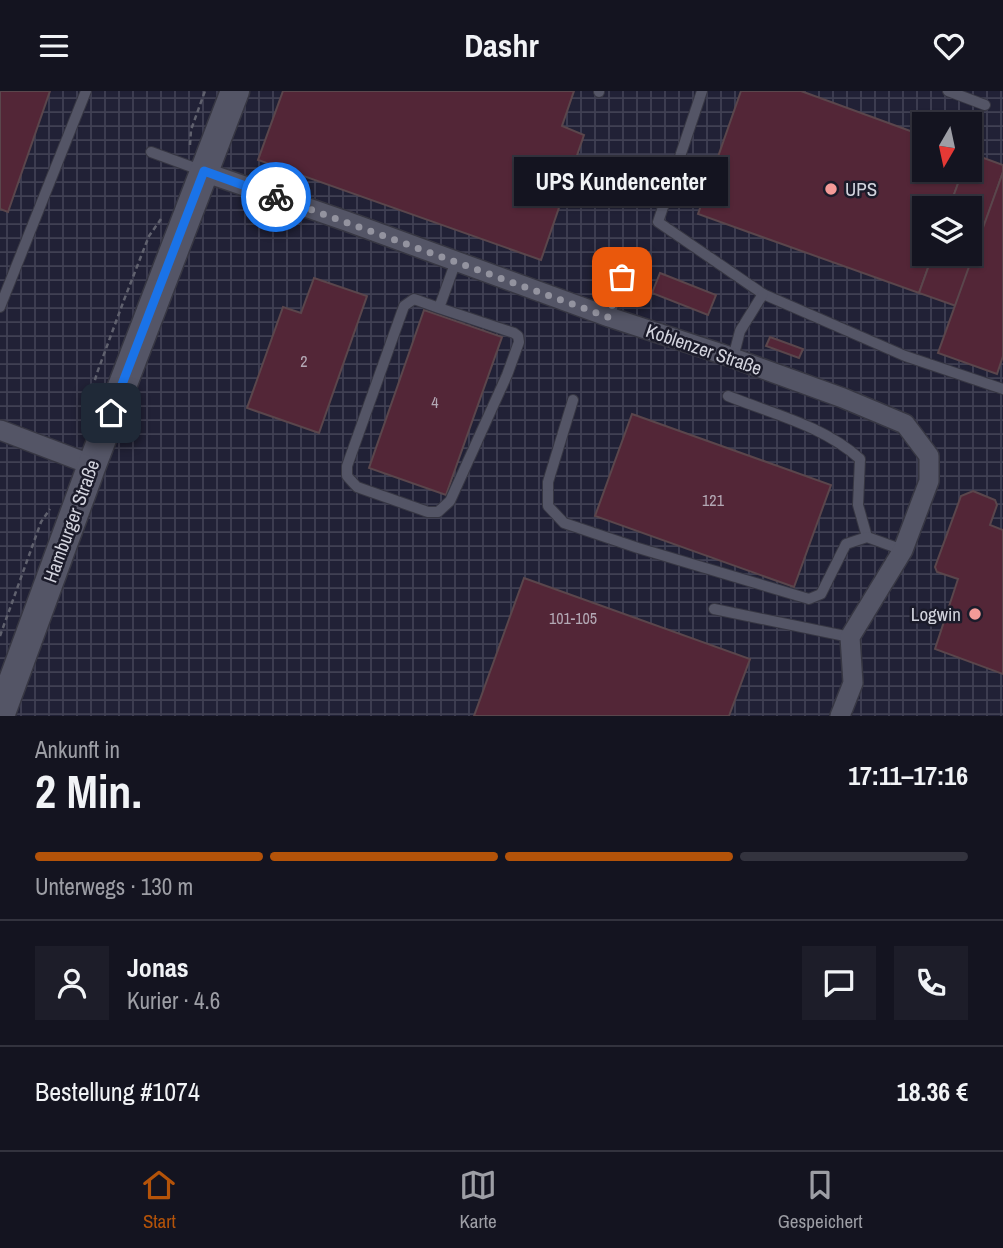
<!DOCTYPE html>
<html lang="de">
<head>
<meta charset="utf-8">
<style>
  :root { --surface:#141420; --page:#1d1d29; --text:#f1f3f6; --muted:#9d9ea5; --line:#33333e; --accent:#b45309 }
  body { margin:0; font-family:"Archivo Narrow",sans-serif; background:var(--page); color:var(--text); height:100vh; display:flex; flex-direction:column; font-size:26px; white-space:nowrap }
  * { box-sizing:border-box; margin:0 }
  p { font-size:23px; color:var(--muted) }
  .icon { flex:none; width:38px; height:38px; fill:none; stroke:currentColor; stroke-width:2; stroke-linecap:round; stroke-linejoin:round }
  .map { position:relative; height:625px; overflow:hidden }
  .panel { display:flex; flex-direction:column; background:var(--surface); flex:1 }
  .panel>* { flex:none }
  .needle { width:46px; rotate:189deg }
  .buttons { position:absolute; left:912px; top:21px; display:grid; gap:14px }
  .buttons a { display:grid; place-items:center; width:70px; height:70px; border-radius:0px; background:var(--surface); box-shadow:0 2px 5px #0004,0 0 0 2px var(--line); font-size:35px }
  .pin { position:absolute; display:grid; place-items:center; width:60px; height:60px; color:#fff; margin:-30px; border-radius:14px; box-shadow:0 4px 10px #0006 }
  .courier { position:absolute; display:grid; place-items:center; width:70px; height:70px; margin:-35px; border:5px solid #1a73e8; border-radius:50%; background:#fff; color:#222; box-shadow:0 2px 9px #0007 }
  .bubble { position:absolute; height:49px; border-radius:0px; background:var(--surface); box-shadow:0 2px 5px #0004,0 0 0 2px var(--line); font-size:23px; font-weight:800; line-height:49px; text-align:center }
  .headline em { font-style:normal; font-weight:800 }
  .headline div { display:flex; flex-direction:column-reverse }
  .headline { display:flex; align-items:center; justify-content:space-between; height:119px; padding:0 35px }
  h1 { font-size:46px; font-weight:800; line-height:52px }
  .bar { display:grid; grid-template-columns:repeat(4,1fr); gap:10px 7px; align-content:center; height:84px; padding:0 35px }
  .bar i { height:9px; border-radius:5px; background:var(--line) }
  .bar .current { background:var(--accent) }
  .bar p { grid-column:span 4 }
  .line { display:flex; align-items:center; gap:18px; padding:0 35px; border-top:2px solid var(--line) }
  .line div { flex:1 }
  .round { display:grid; place-items:center; flex:none; width:74px; height:74px; border-radius:0px; background:var(--page) }
  header { display:flex; justify-content:space-between; align-items:center; height:91px; padding:0 35px; background:var(--surface); font-size:32px; font-weight:800 }
  .tab-bar { display:flex; justify-content:space-around; align-items:center; height:98px; border-top:2px solid var(--line); background:var(--surface); font-size:19px; color:var(--muted) }
  .tab-bar a { display:grid; justify-items:center; gap:4px }
  .tab-bar .current { color:var(--accent) }
  .map>svg:first-child { display:block }
  .industrial { fill:url(#industrial-grid); fill-rule:evenodd }
  .building { fill:#532637; stroke:#5a464c; stroke-width:2 }
  .lines { fill:none; stroke-linecap:round; stroke-linejoin:round }
  .lane-casing { stroke:#373743; stroke-width:12 }
  .street-casing { stroke:#373743; stroke-width:22 }
  .secondary-casing { stroke:#373743; stroke-width:31 }
  .path { stroke:#60616e; stroke-width:2.5; stroke-dasharray:5 3.5; stroke-linecap:butt }
  .lane { stroke:#545566; stroke-width:10 }
  .street { stroke:#545566; stroke-width:19 }
  .secondary { stroke:#545566; stroke-width:28 }
  .done { stroke:#93939f; stroke-width:7; stroke-dasharray:0 12.6 }
  .route { stroke:#1a73e8; stroke-width:9 }
  .poi-dot { fill:#f59b98; stroke:#1b1b2a; stroke-width:2.5 }
  .labels { text-anchor:middle; stroke-width:5; stroke-linejoin:round; paint-order:stroke }
  .number-label { font-size:16px; fill:#b3a8b4 }
  .poi-label { font-size:19px; fill:#d3d4de; stroke:#1b1b2a; text-anchor:start }
  .street-label { font-size:19px; fill:#d3d4de; stroke:#1b1b2a }
</style>
</head>
<body>
<header><svg class="icon" aria-label="menu" viewBox="0 0 24 24"><path d="M4 6h16M4 12h16M4 18h16"/></svg>Dashr<svg class="icon" aria-label="heart" viewBox="0 0 24 24"><path d="M12 20l-8-8c-3-5 5-10 8-4 3-6 11-1 8 4z"/></svg></header>
<div class="map">
<svg width="1003" height="625" viewBox="0 0 1003 625">
  <defs>
    <pattern id="industrial-grid" width="8" height="8" patternUnits="userSpaceOnUse" patternTransform="scale(1.75)"><rect width="8" height="8" fill="#212136"/><path d="M0 4h8M4 0v8" fill="none" stroke="#404053"/></pattern>
  </defs>
  <rect width="100%" height="100%" fill="#1b1b2a"/>
  <path class="industrial" d="M0 0H1003V625H0ZM924 33H970V79H924ZM924 117H970V163H924Z"/>
  <g class="building">
    <path d="M0 0H50L8 121 0 118Z"/>
    <path d="M283 0H574L562 35 584 44 541 169 258 69Z"/>
    <path d="M741 0H801L924 45V79H963L949 117H924V163H933L919 202 698 123Z"/>
    <path d="M970 62 1003 74V81L956 215 919 202 933 163H970V117H949L963 79H970Z"/>
    <path d="M1003 81V265L997 283 938 262Z"/>
    <path d="M660 182 716 204 708 224 652 202Z"/>
    <path d="M314 187 367 205 319 342 247 317 283 216 301 222Z"/>
    <path d="M424 219 502 246 446 404 369 377Z"/>
    <path d="M770 246 803 258 799 267 766 255Z"/>
    <path d="M632 323 831 394 794 496 595 425Z"/>
    <path d="M973 400 995 409 997 414 990 434 1003 439V583L935 558 958 488 937 481 935 476 961 405Z"/>
    <path d="M524 487 750 568 729 625H474Z"/>
  </g>
  <g class="lines">
    <g class="lane-casing">
      <g id="lane">
        <path d="M702 0 658 131 763 203 905 265 1003 298"/>
        <path d="M948 0 985 14"/>
        <path d="M599 1V0"/>
        <path d="M151 61 203 80"/>
        <path d="M0 216 86 0"/>
        <path d="M439 217 514 242 518 245 519 251 507 284 450 410 438 421H428L357 396 347 385V375L404 215 414 208 439 217 456 170"/>
        <path d="M609 226 627 173"/>
        <path d="M733 267 740 240 763 203"/>
        <path d="M728 305C773 323 824 335 860 368L858 414 867 446"/>
        <path d="M573 309 548 391V415L564 432 638 457 809 508 821 503 846 453 867 446 903 459"/>
        <path d="M714 518 850 546"/>
      </g>
    </g>
    <g class="street-casing">
      <g id="street">
        <path d="M204 81 346 130 609 226 722 263 843 307 905 333 929 365V390L903 459 850 546 853 592 840 625"/>
        <path d="M0 339 92 374"/>
      </g>
    </g>
    <g class="secondary-casing">
      <path id="secondary" d="M0 625 92 374 235 0"/>
    </g>
    <g class="path">
      <path d="M190 54 191 39 205 0"/>
      <path d="M83 330 97 282 124 209 149 145 161 128"/>
      <path d="M0 545 41 431 50 418"/>
    </g>
    <use href="#lane" class="lane"/>
    <use href="#street" class="street"/>
    <use href="#secondary" class="secondary"/>
  </g>
  <g class="lines">
    <path class="done" d="M276 106 608 226 622 186"/>
    <path class="route" d="M111 322 204 80 276 106"/>
  </g>
  <g class="poi-dot">
    <circle cx="831" cy="98" r="7"/>
    <circle cx="975" cy="523" r="7"/>
  </g>
  <g class="labels">
    <g class="number-label">
      <text x="304" y="276">2</text>
      <text x="435" y="317">4</text>
      <text x="713" y="415">121</text>
      <text x="573" y="533">101-105</text>
    </g>
    <g class="poi-label">
      <text x="845" y="105">UPS</text>
      <text x="961" y="530" text-anchor="end">Logwin</text>
    </g>
    <g class="street-label">
      <text transform="translate(704 258) rotate(19)" y="7">Koblenzer Straße</text>
      <text transform="translate(71 430) rotate(-70)" y="7">Hamburger Straße</text>
    </g>
  </g>
</svg>
<div class="buttons">
<a><svg class="needle" viewBox="-14 -14 28 28"><path d="M0-13l5 13h-10z" fill="#e53935"/><path d="M0 13l5-13h-10z" fill="#9d9ea5"/></svg></a>
<a><svg class="icon" aria-label="layers" viewBox="0 0 24 24"><path d="M12 4l9 5-9 5-9-5zM3 14l9 5 9-5"/></svg></a>
</div>
<div class="pin" style="left:622px;top:186px;background:#ea580c"><svg class="icon" aria-label="bag" viewBox="0 0 24 24"><path d="M5 8h14l-1 12H6zM9 8a3 3 0 0 1 6 0"/></svg></div>
<div class="pin" style="left:111px;top:322px;background:#1f2937"><svg class="icon" aria-label="home" viewBox="0 0 24 24"><path d="M3 11l9-7 9 7M6 9v11h12V9"/></svg></div>
<div class="courier" style="left:276px;top:106px"><svg class="icon" aria-label="bike" viewBox="0 0 24 24"><circle cx="6" cy="16" r="4"/><circle cx="18" cy="16" r="4"/><path d="M6 16l4-8h5l3 8M10 8l3 8H6M13 5h3"/></svg></div>
<div class="bubble" style="left:514px;top:66px;width:214px">UPS Kundencenter</div>
</div>
<section class="panel">
<div class="headline"><div><h1>2 Min.</h1><p>Ankunft in</p></div><em>17:11–17:16</em></div>
<div class="bar"><i class="current"></i><i class="current"></i><i class="current"></i><i></i><p>Unterwegs · 130 m</p></div>
<div class="line" style="height:126px"><a class="round"><svg class="icon" aria-label="person" viewBox="0 0 24 24"><circle cx="12" cy="8" r="4"/><path d="M4 21q1-7 8-7t8 7"/></svg></a><div><b>Jonas</b><p>Kurier · 4.6</p></div><a class="round"><svg class="icon" aria-label="chat" viewBox="0 0 24 24"><path d="M4 5h16v11H9l-5 4z"/></svg></a><a class="round"><svg class="icon" aria-label="phone" viewBox="0 0 24 24"><path d="M5 4h4l2 5-3 2q2 4 5 5l2-3 5 2v4C11 20 4 13 5 4z"/></svg></a></div>
<div class="line" style="height:91px"><div>Bestellung #1074</div><b>18.36 €</b></div>
</section>
<nav class="tab-bar">
<a class="current"><svg class="icon" aria-label="home" viewBox="0 0 24 24"><path d="M3 11l9-7 9 7M6 9v11h12V9"/></svg>Start</a>
<a><svg class="icon" aria-label="map" viewBox="0 0 24 24"><path d="M3 6l6-2 6 2 6-2v14l-6 2-6-2-6 2zM9 4v14M15 6v14"/></svg>Karte</a>
<a><svg class="icon" aria-label="saved" viewBox="0 0 24 24"><path d="M7 4h10v16l-5-4-5 4z"/></svg>Gespeichert</a>
</nav>
</body>
</html>
